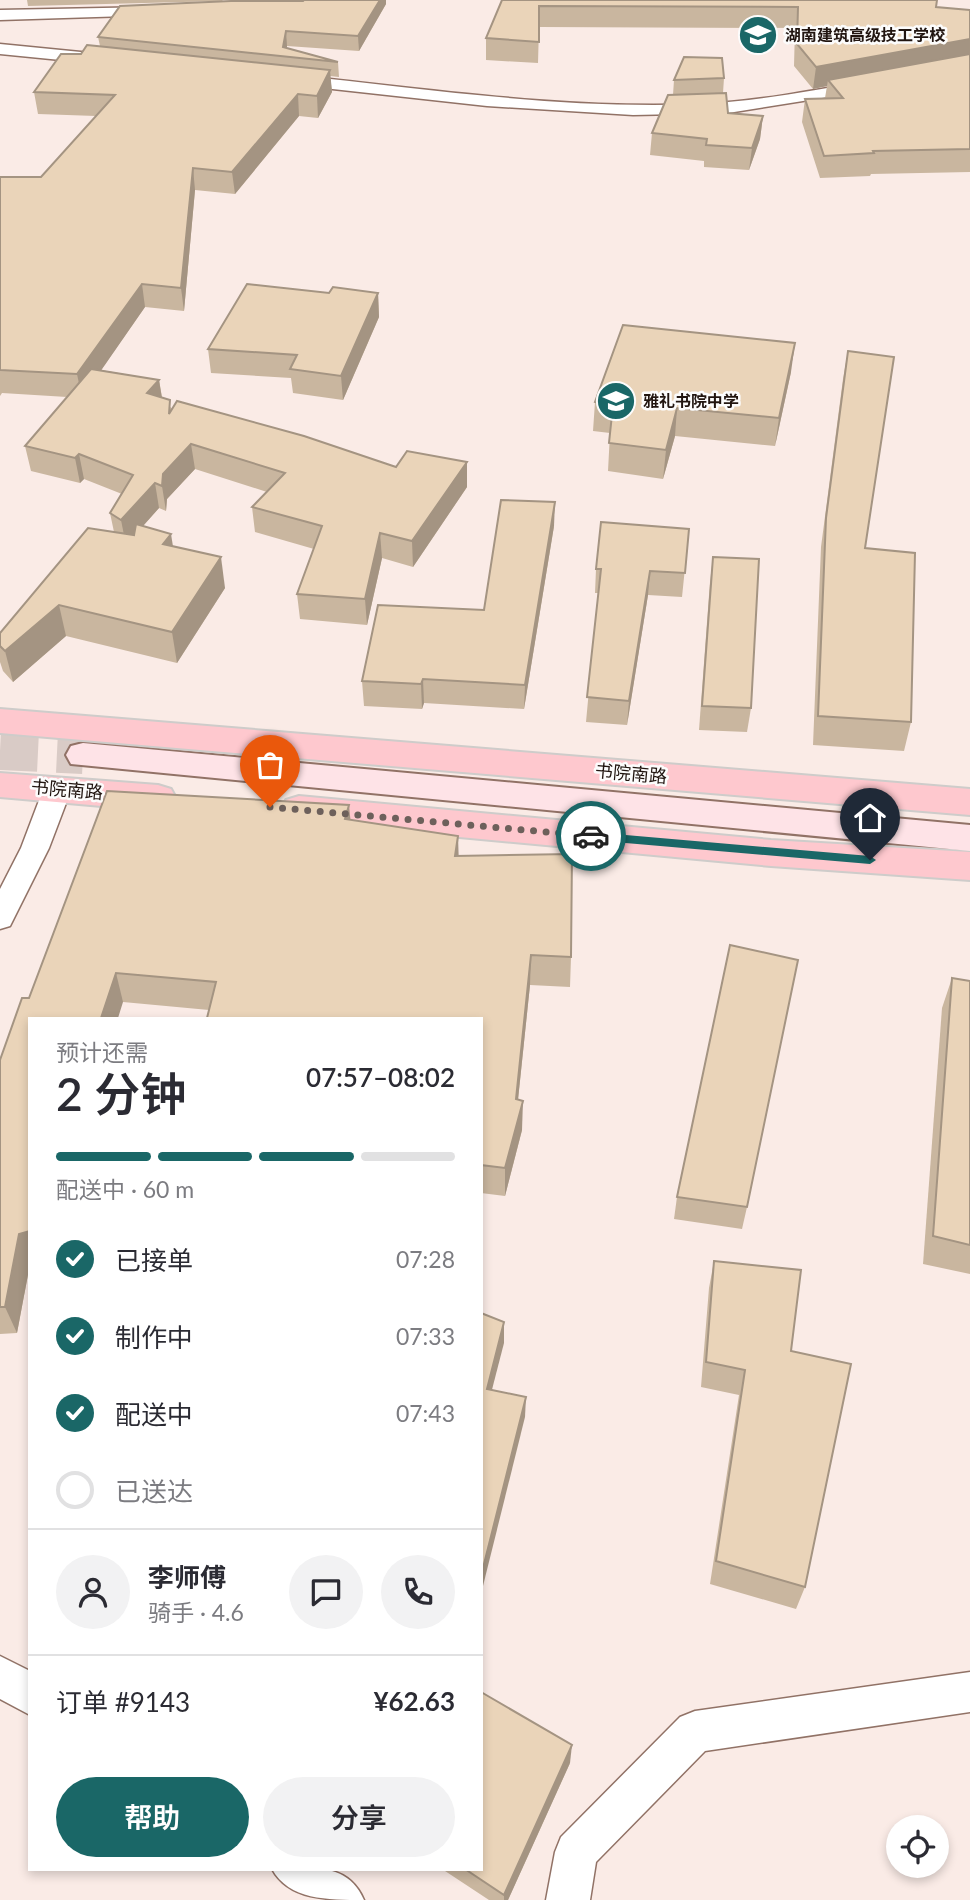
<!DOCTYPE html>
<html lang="zh">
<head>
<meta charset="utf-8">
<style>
  :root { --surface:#fff; --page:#f2f2f3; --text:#2b2b33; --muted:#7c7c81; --line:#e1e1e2; --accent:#1a6767 }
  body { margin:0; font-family:Lato,"Noto Sans SC",sans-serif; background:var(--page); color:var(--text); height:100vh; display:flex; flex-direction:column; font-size:26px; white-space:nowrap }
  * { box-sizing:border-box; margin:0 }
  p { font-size:23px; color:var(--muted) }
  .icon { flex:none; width:38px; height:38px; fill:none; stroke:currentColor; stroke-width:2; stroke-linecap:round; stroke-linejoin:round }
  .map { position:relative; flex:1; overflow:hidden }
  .details { position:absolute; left:28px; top:1017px; width:455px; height:854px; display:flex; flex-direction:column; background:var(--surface); border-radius:0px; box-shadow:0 4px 10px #0003 }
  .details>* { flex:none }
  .buttons { position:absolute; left:886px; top:1815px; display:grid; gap:14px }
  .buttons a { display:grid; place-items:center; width:63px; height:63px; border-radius:50%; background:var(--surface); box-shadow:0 4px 10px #0003; font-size:35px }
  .pin { position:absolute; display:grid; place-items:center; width:60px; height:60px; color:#fff; margin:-72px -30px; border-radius:50% 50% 50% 0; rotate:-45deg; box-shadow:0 0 7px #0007 }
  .pin .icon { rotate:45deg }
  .courier { position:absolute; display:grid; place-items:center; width:70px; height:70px; margin:-35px; border:5px solid #1a6767; border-radius:50%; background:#fff; color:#222; box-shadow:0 2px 9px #0007 }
  .head em { font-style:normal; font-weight:600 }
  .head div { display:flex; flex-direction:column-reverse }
  .head { display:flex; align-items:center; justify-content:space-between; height:119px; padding:0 28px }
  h1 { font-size:46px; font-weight:600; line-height:52px }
  .bar { display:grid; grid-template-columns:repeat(4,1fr); gap:10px 7px; align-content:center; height:84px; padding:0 28px }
  .bar i { height:9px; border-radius:5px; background:var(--line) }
  .bar .selected { background:var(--accent) }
  .bar p { grid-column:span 4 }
  .line { display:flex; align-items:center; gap:18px; padding:0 28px; border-top:2px solid var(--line) }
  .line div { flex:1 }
  .round { display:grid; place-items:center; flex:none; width:74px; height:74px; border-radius:37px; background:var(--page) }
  ol { padding:0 28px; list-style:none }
  li { display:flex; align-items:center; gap:21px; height:77px }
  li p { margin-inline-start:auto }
  li .icon { padding:7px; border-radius:50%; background:var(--accent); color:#fff; stroke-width:4 }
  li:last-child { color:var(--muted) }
  li i { width:38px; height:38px; border:4px solid var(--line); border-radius:50% }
  .cta { display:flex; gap:14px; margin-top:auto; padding:14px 28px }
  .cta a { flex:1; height:80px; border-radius:42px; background:var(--accent); color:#fff; font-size:28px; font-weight:600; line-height:80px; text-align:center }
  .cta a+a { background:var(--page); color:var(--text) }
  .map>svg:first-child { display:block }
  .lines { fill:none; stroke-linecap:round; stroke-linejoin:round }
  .secondary-tunnel { stroke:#d9cbc6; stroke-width:38; stroke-dasharray:38 19; stroke-linecap:butt }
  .minor-casing { stroke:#917266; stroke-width:3 }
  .secondary-casing { stroke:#917266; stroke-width:4 }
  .primary-casing { stroke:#ceccca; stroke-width:4 }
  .minor { fill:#fff; fill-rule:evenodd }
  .secondary { fill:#fee3e7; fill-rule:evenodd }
  .primary { fill:#fec8ce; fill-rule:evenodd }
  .wall { fill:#c9b69f }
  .shaded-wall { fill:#a49482 }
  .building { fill:#ead4b9; stroke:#a49482; stroke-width:2 }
  .route { fill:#1a6767 }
  .done { stroke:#6d605b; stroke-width:7; stroke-dasharray:0 12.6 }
  .labels { text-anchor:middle; stroke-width:5; stroke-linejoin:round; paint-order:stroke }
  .far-poi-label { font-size:16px; font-weight:bold; fill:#211510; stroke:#fcfcfc; text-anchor:start }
  .street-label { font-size:18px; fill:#211510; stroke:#fcfcfc }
</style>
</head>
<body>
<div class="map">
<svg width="970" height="1900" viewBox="0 0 970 1900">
  <rect width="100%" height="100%" fill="#faebe6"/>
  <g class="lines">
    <path class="secondary-tunnel" d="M0 751 83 755"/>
    <g class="minor-casing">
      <g id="minor">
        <path d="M154 7 162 12 160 15 0 20V10Z"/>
        <path d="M0 44 101 54 109 59 101 64 0 54Z"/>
        <path d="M293 75C429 89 566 110 702 104 757 101 812 91 866 81L875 86 866 91 728 113 633 115 487 106 287 84 284 80 287 76Z"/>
        <path d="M57 780 67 783 71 790 49 848 10 926 0 929V889L21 848 43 790 47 783Z"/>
        <path d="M0 1656 30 1671V1715L0 1699Z"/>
        <path d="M970 1672V1712L705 1751 596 1862 590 1900H546L555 1852 561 1837 680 1717 695 1711Z"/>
        <path d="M272 1869C309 1869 347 1860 364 1900 327 1900 289 1900 272 1869Z"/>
      </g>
    </g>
    <g class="secondary-casing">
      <path id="secondary" d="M83 743 970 825V851L71 764 66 755 71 746Z"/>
    </g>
    <g class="primary-casing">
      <g id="primary">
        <path d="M0 709 970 789V815L0 733Z"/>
        <path d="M0 773 158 785 171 789 176 798 171 807 158 811 0 797Z"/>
        <path d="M299 796 771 840 970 852V880L771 866 299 822 286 818 281 809 286 800Z"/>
      </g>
    </g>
    <use href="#minor" class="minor"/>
    <use href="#secondary" class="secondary"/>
    <use href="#primary" class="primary"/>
  </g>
  <g class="wall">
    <path d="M27 0H223L222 1H303L304 0H386V4L359 51 287 46V48L338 62 339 77 330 76 332 92 318 118 299 116 235 194 195 190 184 311 145 307 101 370 159 380 162 397 172 409 396 467 467 487 413 567 382 558 367 625 300 619 297 594 314 549 255 532 252 507 267 492 195 469 167 499 166 511 159 508 143 526 173 546 225 588 177 663 66 636 13 682 3 671 0 662V633L114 532 110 513 122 494 84 479 80 483 31 471 25 446 67 397 2 393 0 396V177H41L96 116 38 114 34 92 81 54 100 46 98 37 222 1 28 6Z"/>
    <path d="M502 0 936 7 970 10V172L871 174 870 176 820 178 802 122 805 99 825 98 827 86 813 89 794 66 795 28 539 27 538 63 486 60V38Z"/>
    <path d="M724 78 723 93 728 113 763 116 760 139 749 170 704 167V161L650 155 652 133 673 95 674 80Z"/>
    <path d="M329 293H378L379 317 343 400 293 393 291 378 211 373 208 349Z"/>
    <path d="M848 351 865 548 911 722 904 751 813 745 821 547 843 379Z"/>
    <path d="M791 372 775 446 675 436 663 479 608 471 610 433 593 431 595 402Z"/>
    <path d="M554 526 524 709 424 703 422 709 364 706 362 681 484 610Z"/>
    <path d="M689 529 682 597 648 595 627 725 586 722 598 593H595L596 569Z"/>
    <path d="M713 557 751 708 747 732 699 730 710 582Z"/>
    <path d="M350 820 458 836V856L571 957 570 987 530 985 518 1100 522 1130 505 1196 481 1193V1018L209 1010 123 1002 30 1018V1264L17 1333 0 1334V1060L29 998Z"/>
    <path d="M952 978 970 981V1274L923 1264 942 1008Z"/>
    <path d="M677 1197 747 1207 742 1229 674 1219Z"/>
    <path d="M714 1261 791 1351 805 1587 796 1609 710 1584 739 1395 701 1387 709 1288Z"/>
    <path d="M570 1763 508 1900H489L442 1869H481Z"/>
  </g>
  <g class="shaded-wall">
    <path d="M380 0H386V4L359 51 358 36Z"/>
    <path d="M286 31 287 46 286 56 283 47Z"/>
    <path d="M970 39V60L828 80 827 86 813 89 816 67Z"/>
    <path d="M330 70 332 92 318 118 317 96Z"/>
    <path d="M298 94 299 116 235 194 232 172Z"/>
    <path d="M763 116 760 139 749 170 752 148Z"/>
    <path d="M193 168 195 190 184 311 181 288Z"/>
    <path d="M142 284 145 307 82 398 77 374Z"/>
    <path d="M378 293 379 317 343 400 341 376Z"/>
    <path d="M795 343 791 372 775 446 779 418Z"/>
    <path d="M159 380 163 405 147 393Z"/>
    <path d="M677 408 675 436 663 479 666 450Z"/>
    <path d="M191 444 195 469 167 499 166 511 162 486 163 474Z"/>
    <path d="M79 454 84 479 80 483 75 458Z"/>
    <path d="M467 462V487L413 567 412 541Z"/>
    <path d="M155 483 159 508 126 545 121 520Z"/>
    <path d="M555 502 554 526 524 709 525 685Z"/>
    <path d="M380 533 382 558 367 625 365 599Z"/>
    <path d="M171 534 176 565 163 544Z"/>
    <path d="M221 557 225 588 177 663 172 632Z"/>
    <path d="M650 571 648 595 627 725 629 701Z"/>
    <path d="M59 605 66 636 13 682 5 651Z"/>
    <path d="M423 679 424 703 422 709 421 684Z"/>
    <path d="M349 805 352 836 345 819Z"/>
    <path d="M458 836 459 867 455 856Z"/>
    <path d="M531 955 530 985 515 1128 516 1099Z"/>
    <path d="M116 973 123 1002 118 1018H101Z"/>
    <path d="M523 1101 522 1130 505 1196V1168Z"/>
    <path d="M30 1231V1264L17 1333 5 1307 19 1234Z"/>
    <path d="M504 1322V1343L487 1409V1389Z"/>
    <path d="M526 1397 525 1417 481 1594V1576Z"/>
    <path d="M572 1745 570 1763 508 1900H504V1895Z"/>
  </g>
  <g class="building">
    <path d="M304 0H380L358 36 286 31 283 47 338 62 98 37 120 6 231 1H303Z"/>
    <path d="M502 0H937L936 7 970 10V39L816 67 797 44 798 7 539 6V42L486 38Z"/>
    <path d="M87 45 330 70 317 96 298 94 232 172 193 168 181 288 142 284 77 374 0 370V177H41L115 95 34 92 61 54H81Z"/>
    <path d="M970 54V149L873 151 874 153 824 156 805 99 843 98 828 80Z"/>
    <path d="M684 57 722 58 724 78 674 80Z"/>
    <path d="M726 93 728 113 763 116 752 148 706 145 707 139 652 133 668 95Z"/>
    <path d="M247 284 329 293 333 287 378 293 341 376 290 369 297 355 208 349Z"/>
    <path d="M623 325 795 343 779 418 677 408 666 450 609 443 613 405 595 402Z"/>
    <path d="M848 351 894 357 865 548 915 553 911 722 818 716 826 518Z"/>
    <path d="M91 369 159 380 147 393 170 400 169 414 177 401 304 436 396 467 407 451 467 462 412 541 380 533 365 599 297 594 322 526 252 507 285 473 191 444 163 474 162 486 155 483 121 520 110 513 133 475 79 454 75 458 25 446Z"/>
    <path d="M501 500 555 502 525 685 423 679 421 684 362 681 378 605 484 610Z"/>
    <path d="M601 522 689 529 685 573 650 571 629 701 587 697 601 569H596Z"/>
    <path d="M136 524 171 534 163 544 221 557 172 632 59 605 5 651 0 646V633L88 528 134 535Z"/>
    <path d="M713 557 759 559 751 708 702 706Z"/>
    <path d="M107 791 349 805 345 819 458 836 455 856 572 854 571 957 531 955 516 1099 523 1101 505 1168 481 1165V1018H207L216 982 116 973 101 1018H30V1231L19 1234 5 1307H0V1060L22 998H29Z"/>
    <path d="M730 945 798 960 747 1207 677 1197Z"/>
    <path d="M952 978 970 981V1245L933 1236Z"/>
    <path d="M714 1261 801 1270 791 1351 851 1364 805 1587 716 1561 745 1370 706 1362Z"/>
    <path d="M481 1313 504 1322 487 1389 526 1397 481 1576Z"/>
    <path d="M481 1692 572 1745 504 1895 465 1869H481Z"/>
  </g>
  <path class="route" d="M591 832 870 856 876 860 870 864 591 840 586 836Z"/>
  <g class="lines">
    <path class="done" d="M270 807 591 836"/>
  </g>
  <defs>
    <g id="school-disc" transform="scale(2.0125)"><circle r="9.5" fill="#1a6767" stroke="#fcfcfc"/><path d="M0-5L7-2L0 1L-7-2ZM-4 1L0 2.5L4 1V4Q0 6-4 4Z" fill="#fff"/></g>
  </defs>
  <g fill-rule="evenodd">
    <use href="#school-disc" x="758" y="35"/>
    <use href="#school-disc" x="616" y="401"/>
  </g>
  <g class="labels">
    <g class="far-poi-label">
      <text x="785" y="41">湖南建筑高级技工学校</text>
      <text x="643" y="407">雅礼书院中学</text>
    </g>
    <g class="street-label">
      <text transform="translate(631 774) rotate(5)" y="6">书院南路</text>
      <text transform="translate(67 790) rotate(5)" y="6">书院南路</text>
    </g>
  </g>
</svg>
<div class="buttons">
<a><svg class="icon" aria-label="locate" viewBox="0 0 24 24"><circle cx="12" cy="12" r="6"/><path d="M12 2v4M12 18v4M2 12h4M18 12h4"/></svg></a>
</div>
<div class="pin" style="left:270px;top:807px;background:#ea580c"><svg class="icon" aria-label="bag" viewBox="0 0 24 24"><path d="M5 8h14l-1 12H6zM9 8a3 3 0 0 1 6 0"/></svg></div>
<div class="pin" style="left:870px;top:860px;background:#1f2937"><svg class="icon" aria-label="home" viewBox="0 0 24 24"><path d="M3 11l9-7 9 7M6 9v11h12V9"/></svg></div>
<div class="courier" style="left:591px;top:836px"><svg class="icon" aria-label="car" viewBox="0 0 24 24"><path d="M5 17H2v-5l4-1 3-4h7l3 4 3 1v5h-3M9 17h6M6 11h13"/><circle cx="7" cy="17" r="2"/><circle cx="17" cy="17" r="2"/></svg></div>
<section class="details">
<div class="head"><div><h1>2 分钟</h1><p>预计还需</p></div><em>07:57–08:02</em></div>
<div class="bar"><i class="selected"></i><i class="selected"></i><i class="selected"></i><i></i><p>配送中 · 60 m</p></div>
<ol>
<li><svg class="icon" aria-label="check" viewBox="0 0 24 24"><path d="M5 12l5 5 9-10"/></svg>已接单<p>07:28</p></li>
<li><svg class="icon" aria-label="check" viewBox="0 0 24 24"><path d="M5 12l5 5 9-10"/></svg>制作中<p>07:33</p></li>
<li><svg class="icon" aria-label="check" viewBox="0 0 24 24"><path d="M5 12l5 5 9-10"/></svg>配送中<p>07:43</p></li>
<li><i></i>已送达</li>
</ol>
<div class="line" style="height:126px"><a class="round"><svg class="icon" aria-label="person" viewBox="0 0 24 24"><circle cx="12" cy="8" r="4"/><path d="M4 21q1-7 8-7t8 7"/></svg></a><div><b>李师傅</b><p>骑手 · 4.6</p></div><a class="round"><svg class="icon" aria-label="chat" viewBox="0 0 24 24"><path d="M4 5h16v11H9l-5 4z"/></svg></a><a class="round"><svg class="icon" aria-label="phone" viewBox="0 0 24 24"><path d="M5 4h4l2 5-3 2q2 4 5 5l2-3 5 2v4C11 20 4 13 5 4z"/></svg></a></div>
<div class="line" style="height:91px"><div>订单 #9143</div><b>¥62.63</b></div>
<div class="cta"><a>帮助</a><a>分享</a></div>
</section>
</div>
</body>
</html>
